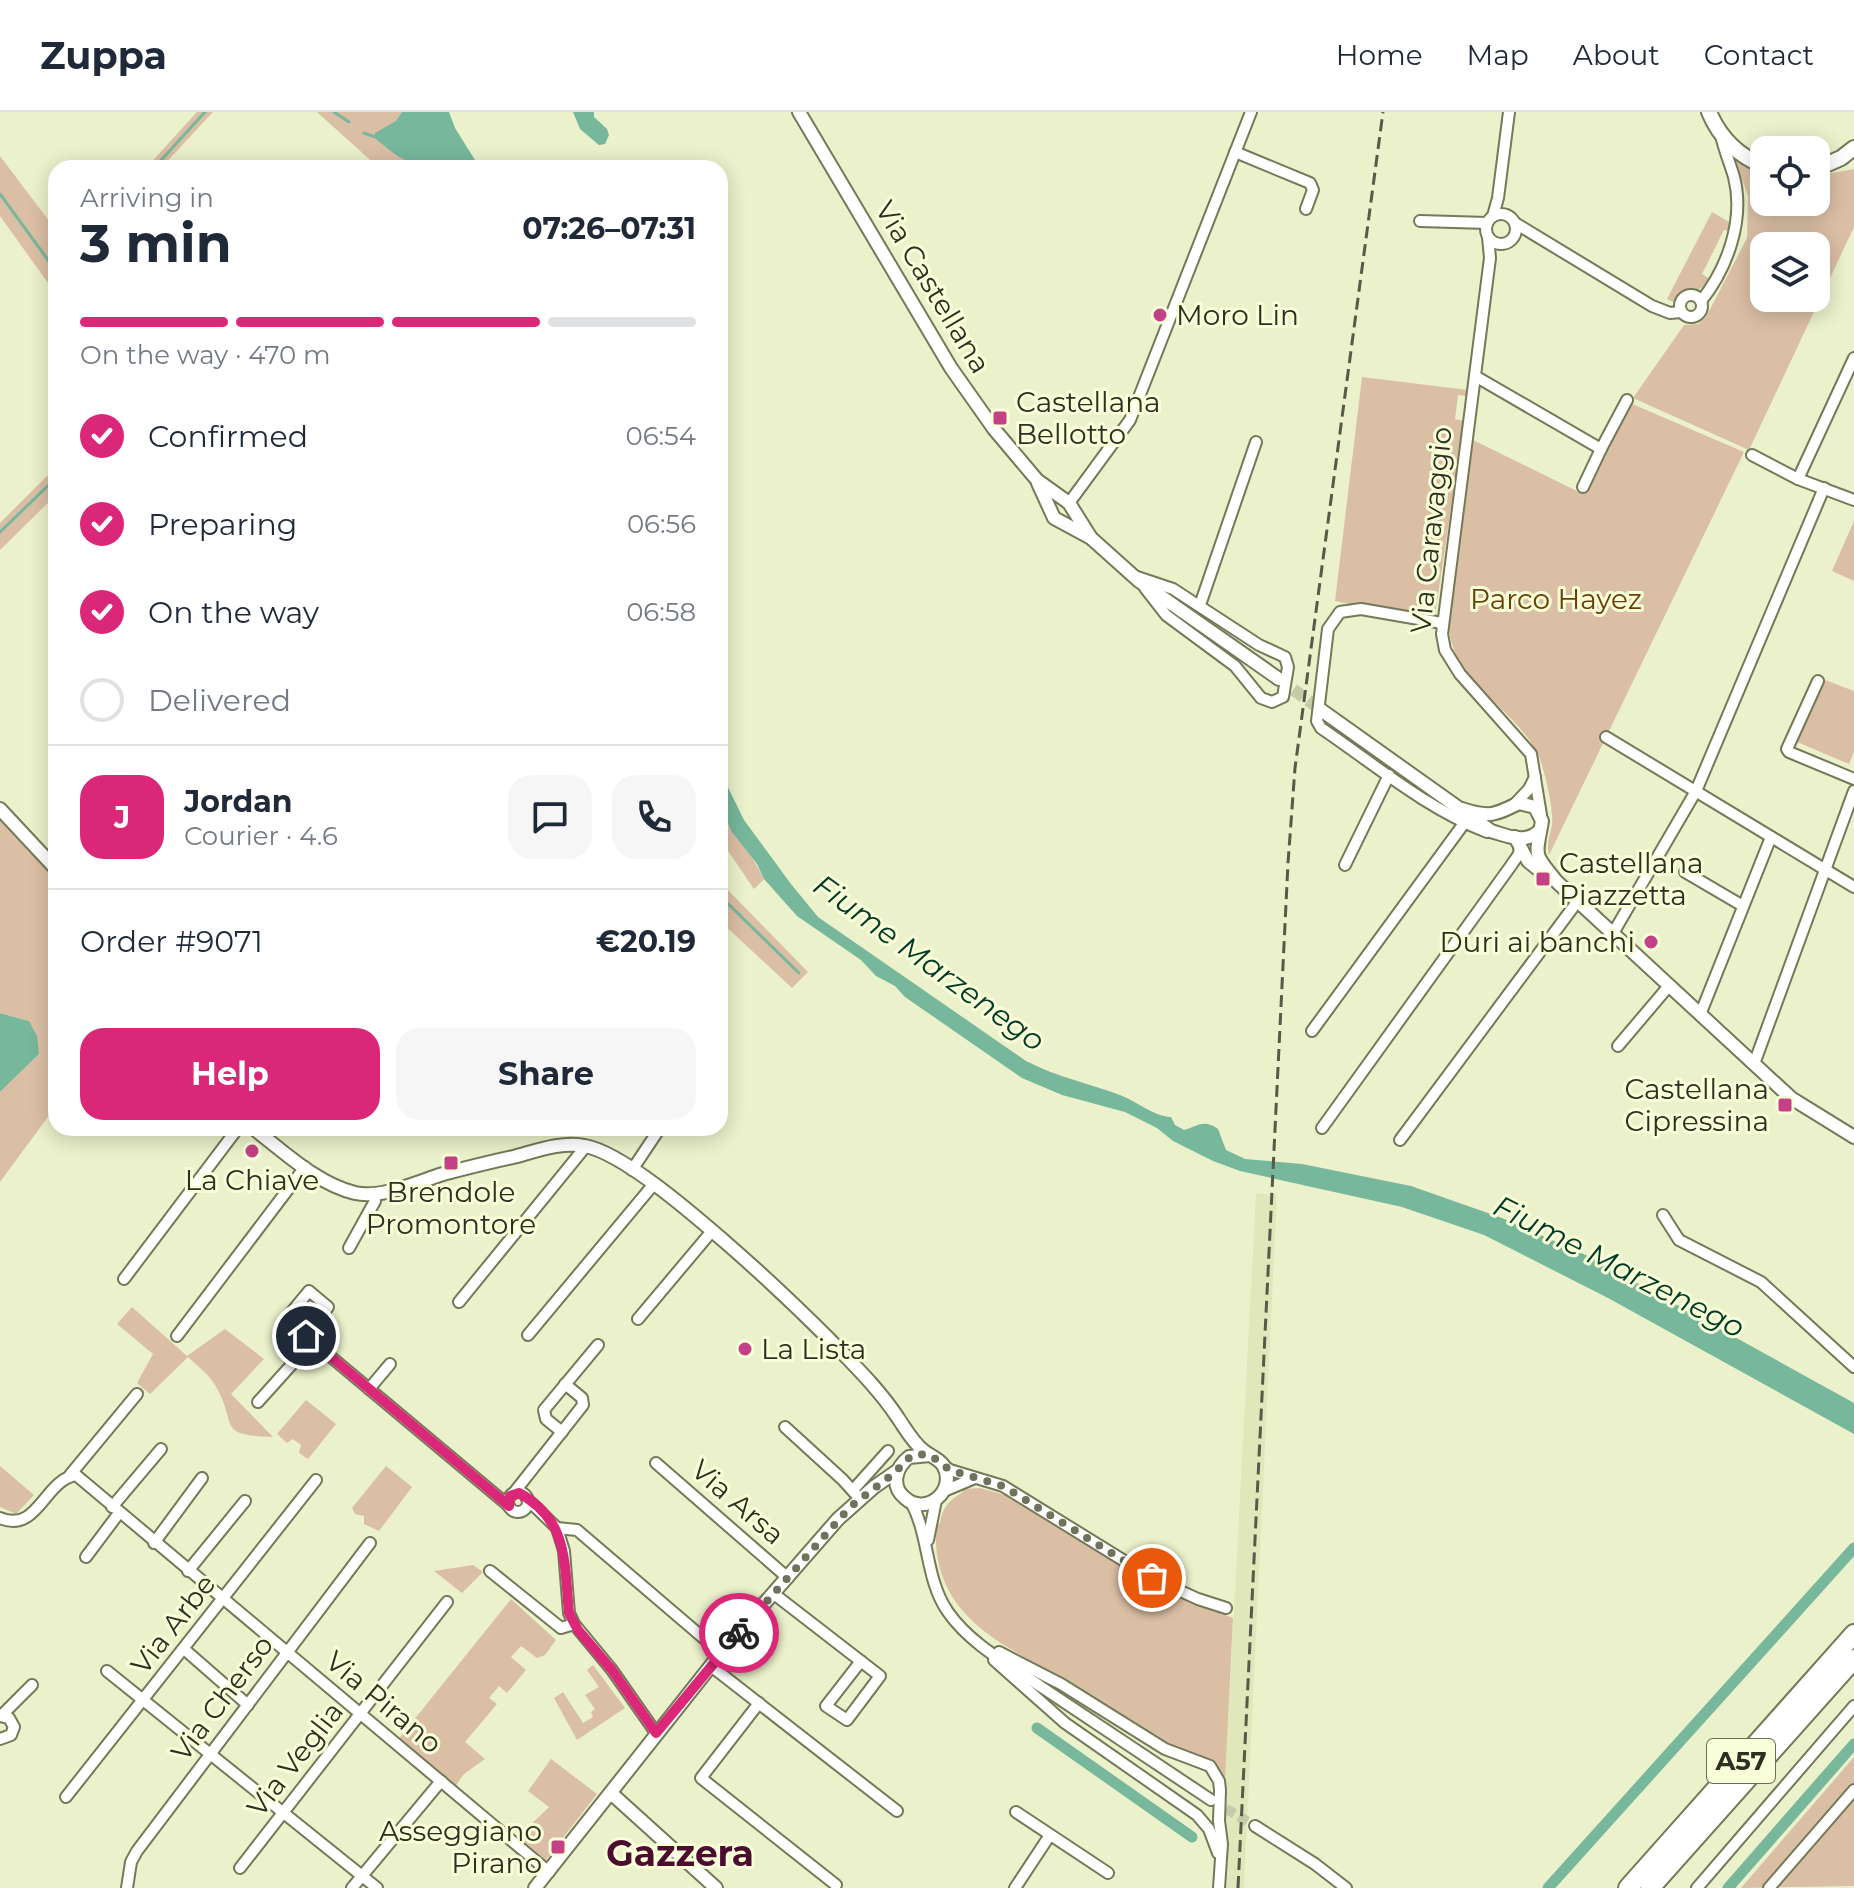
<!DOCTYPE html>
<html lang="en">
<head>
<meta charset="utf-8">
<style>
  :root { --surface:#fff; --page:#f6f6f7; --text:#1f2937; --muted:#747a83; --line:#e0e1e3; --accent:#db2777 }
  body { margin:0; font-family:Montserrat,sans-serif; background:var(--page); color:var(--text); height:100vh; display:flex; flex-direction:column; font-size:30px; white-space:nowrap }
  * { box-sizing:border-box; margin:0 }
  p { font-size:26px; color:var(--muted) }
  .icon { flex:none; width:44px; height:44px; fill:none; stroke:currentColor; stroke-width:2; stroke-linecap:round; stroke-linejoin:round }
  .map { position:relative; flex:1; overflow:hidden }
  .details { position:absolute; left:48px; top:48px; width:680px; height:976px; display:flex; flex-direction:column; background:var(--surface); border-radius:24px; box-shadow:0 4px 20px #0003 }
  .details>* { flex:none }
  .controls { position:absolute; left:1750px; top:24px; display:grid; gap:16px }
  .controls a { display:grid; place-items:center; width:80px; height:80px; border-radius:16px; background:var(--surface); box-shadow:0 4px 20px #0003; font-size:40px }
  .pin { position:absolute; display:grid; place-items:center; width:68px; height:68px; color:#fff; margin:-34px; border:4px solid #fff; border-radius:50%; box-shadow:0 2px 8px #0007 }
  .courier { position:absolute; display:grid; place-items:center; width:80px; height:80px; margin:-40px; border:6px solid #db2777; border-radius:50%; background:#fff; color:#222; box-shadow:0 2px 10px #0007 }
  .headline em { font-style:normal; font-weight:700 }
  .headline div { display:flex; flex-direction:column-reverse }
  .headline { display:flex; align-items:center; justify-content:space-between; height:136px; padding:0 32px }
  h1 { font-size:52px; font-weight:700; line-height:60px }
  .bar { display:grid; grid-template-columns:repeat(4,1fr); gap:12px 8px; align-content:center; height:96px; padding:0 32px }
  .bar i { height:10px; border-radius:6px; background:var(--line) }
  .bar .active { background:var(--accent) }
  .bar p { grid-column:span 4 }
  .line { display:flex; align-items:center; gap:20px; padding:0 32px; border-top:2px solid var(--line) }
  .line div { flex:1 }
  .round { display:grid; place-items:center; flex:none; width:84px; height:84px; border-radius:24px; background:var(--page) }
  ol { padding:0 32px; list-style:none }
  li { display:flex; align-items:center; gap:24px; height:88px }
  li p { margin-inline-start:auto }
  li .icon { padding:8px; border-radius:50%; background:var(--accent); color:#fff; stroke-width:4 }
  li:last-child { color:var(--muted) }
  li i { width:44px; height:44px; border:4px solid var(--line); border-radius:50% }
  .action { display:flex; gap:16px; margin-top:auto; padding:16px 32px }
  .action a { flex:1; height:92px; border-radius:24px; background:var(--accent); color:#fff; font-size:32px; font-weight:700; line-height:92px; text-align:center }
  .action a+a { background:var(--page); color:var(--text) }
  header { display:flex; align-items:center; gap:48px; box-sizing:border-box; height:112px; padding:0 40px; background:var(--surface); border-bottom:2px solid var(--line) }
  header strong { font-size:38px }
  nav { display:flex; gap:44px; margin-inline-start:auto; font-size:28px }
  .map>svg:first-child { display:block }
  .built { fill:#e0e8bb }
  .green { fill:#dbbfa5; fill-rule:evenodd }
  .water { fill:#77b79b }
  .lines { fill:none; stroke-linecap:round; stroke-linejoin:round }
  .stream { stroke:#77b79b; stroke-width:3 }
  .canal { stroke:#77b79b; stroke-width:11 }
  .minor-tunnel { stroke:#c5caa9; stroke-width:10; stroke-dasharray:10 5; stroke-linecap:butt }
  .tertiary-tunnel { stroke:#c5caa9; stroke-width:12; stroke-dasharray:12 6; stroke-linecap:butt }
  .minor-casing { stroke:#747957; stroke-width:14 }
  .tertiary-casing { stroke:#747957; stroke-width:16 }
  .secondary-casing { stroke:#747957; stroke-width:18 }
  .motorway-casing { stroke:#747957; stroke-width:22 }
  .minor { stroke:#fff; stroke-width:10 }
  .tertiary { stroke:#fff; stroke-width:12 }
  .secondary { stroke:#fff; stroke-width:14 }
  .motorway { stroke:#fff; stroke-width:18 }
  .rail { stroke:#575a47; stroke-width:3; stroke-dasharray:12 6; stroke-linecap:butt }
  .done { stroke:#70735c; stroke-width:8; stroke-dasharray:0 14.4 }
  .route { stroke:#db2777; stroke-width:10 }
  .poi-dot { fill:#c44187; stroke:#f8fed8; stroke-width:3 }
  .labels { text-anchor:middle; stroke-width:6; stroke-linejoin:round; paint-order:stroke }
  .shield { fill:#f8fed8; stroke:#6a6d58; stroke-width:2 }
  .shield-label { font-size:26px; font-weight:bold; fill:#2d2f21 }
  .street-label { font-size:28px; fill:#2d2f21; stroke:#f8fed8 }
  .poi-label { font-size:28px; fill:#2d2f21; stroke:#f8fed8; text-anchor:start }
  .park-label { font-size:28px; fill:#693e07; stroke:#f8fed8 }
  .water-label { font-size:30px; font-style:italic; fill:#003926; stroke:#f8fed8 }
  .district-label { font-size:36px; font-weight:bold; fill:#4b0c2f; stroke:#f8fed8 }
</style>
</head>
<body>
<header>
<strong>Zuppa</strong>
<nav><a>Home</a><a>Map</a><a>About</a><a>Contact</a></nav>
</header>
<div class="map">
<svg width="1854" height="1776" viewBox="0 0 1854 1776">
  <rect width="100%" height="100%" fill="#ebf1cb"/>
  <path class="built" d="M1256 1081 1277 1083 1244 1776H1225L1227 1739 1223 1714 1225 1669Z"/>
  <g class="green">
    <path d="M197 0H213L161 56H146Z"/>
    <path d="M317 0H402L384 34 418 56H379Z"/>
    <path d="M0 44 56 118V182L0 104Z"/>
    <path d="M1735 47 1764 62V90H1816V64L1854 57V115L1749 338 1633 286 1684 213 1698 212 1706 205 1747 126 1748 84ZM1764 134H1816V186H1764Z"/>
    <path d="M1712 100 1731 111 1729 119 1724 118 1702 162 1709 166C1702 179 1697 179 1683 181L1675 191 1667 187Z"/>
    <path d="M1362 265 1468 278 1467 284 1458 283 1455 307 1464 309 1434 510 1335 489Z"/>
    <path d="M1630 291 1744 340 1549 743C1546 731 1550 724 1552 713 1554 698 1544 654 1537 640 1510 591 1452 572 1448 510L1473 328 1583 382Z"/>
    <path d="M56 355V383L0 438V411Z"/>
    <path d="M1854 409V469L1832 459Z"/>
    <path d="M1825 568 1854 579V640L1849 652 1797 630Z"/>
    <path d="M720 694C733 720 752 742 764 767L754 777 720 727Z"/>
    <path d="M0 705 56 762V994L0 1070V980L39 942 29 909 0 901Z"/>
    <path d="M720 770 808 860 792 876 720 809Z"/>
    <path d="M132 1195 187 1244 225 1217 264 1247 231 1282 273 1325C214 1323 239 1313 215 1273 209 1262 196 1253 188 1245L150 1282 137 1271 153 1242 117 1212Z"/>
    <path d="M306 1288 336 1312 308 1347 299 1341 301 1333 293 1327 287 1331 277 1322Z"/>
    <path d="M0 1354 34 1383 16 1402 0 1395Z"/>
    <path d="M386 1354 412 1375 379 1419 364 1412V1404L355 1402 352 1396Z"/>
    <path d="M980 1376 1020 1387 1149 1470 1233 1506 1225 1669 1210 1649 1175 1638 1073 1575V1571C1004 1534 930 1505 936 1413L940 1411C942 1395 950 1388 963 1380V1377Z"/>
    <path d="M473 1453 483 1460 462 1481 434 1459Z"/>
    <path d="M511 1487 556 1528 545 1543 537 1546 521 1534 511 1545 526 1558 507 1581 499 1574 489 1586 497 1592 465 1630 485 1647 464 1662 454 1676 397 1629Z"/>
    <path d="M593 1553 625 1596 577 1628 554 1586 563 1580 583 1611 593 1605 591 1600 595 1597 585 1583 599 1575 587 1558Z"/>
    <path d="M1854 1645V1774L1741 1776Z"/>
    <path d="M551 1647 597 1682 545 1749 516 1727 549 1695 528 1679Z"/>
  </g>
  <g class="water">
    <path d="M402 0H449L455 16 480 56C429 56 414 62 374 25L375 21 396 9Z"/>
    <path d="M573 0H594V5L607 17 609 23 605 32 599 33 580 17Z"/>
    <path d="M720 659 744 708 791 772 818 805 1026 949C1057 965 1088 971 1120 983 1138 990 1153 1004 1171 1005L1175 1013 1184 1018C1199 1014 1203 1007 1218 1017L1226 1038 1245 1047 1302 1052 1411 1074 1502 1106 1590 1145 1854 1291V1322L1608 1186 1484 1123 1402 1095 1240 1059 1213 1049 1173 1029 1157 1016 1125 1000 1062 983 1022 966 905 885 895 874 876 864 861 848 797 804 764 767 757 752 732 720 720 694Z"/>
    <path d="M0 901 29 909 37 924 39 942 0 980Z"/>
  </g>
  <g class="lines">
    <g class="stream">
      <path d="M334 0 349 10"/>
      <path d="M364 21 375 25"/>
      <path d="M154 56 205 0"/>
      <path d="M0 82 56 159"/>
      <path d="M0 420 56 366"/>
      <path d="M720 784 799 861"/>
    </g>
    <g class="canal">
      <path d="M1037 1616 1192 1725"/>
      <path d="M1548 1776 1854 1436"/>
      <path d="M1728 1776 1854 1632"/>
    </g>
    <path class="minor-tunnel" d="M1213 1689 1255 1714"/>
    <path class="tertiary-tunnel" d="M1279 567 1321 598"/>
    <g class="minor-casing">
      <g id="minor">
        <path d="M1235 40 1310 71 1313 78 1306 97"/>
        <circle cx="1501" cy="117" r="15"/>
        <path d="M1493 104 1498 86 1509 0"/>
        <path d="M1420 109 1487 111"/>
        <path d="M1515 111 1652 194 1670 201 1681 200"/>
        <path d="M1488 125 1490 146 1442 522 1445 538 1460 562 1531 642 1541 703"/>
        <circle cx="1691" cy="194" r="11"/>
        <path d="M1701 189C1727 157 1745 108 1734 65 1730 51 1724 38 1721 23"/>
        <path d="M1475 264 1601 337 1627 288"/>
        <path d="M1752 343 1798 367 1854 388"/>
        <path d="M1798 367 1854 246"/>
        <path d="M1583 375 1601 337"/>
        <path d="M1069 391 1130 308 1251 0"/>
        <path d="M1134 464 1173 477 1259 533 1285 545 1288 555 1283 585 1272 590 1261 586 1235 554 1166 503 1145 476"/>
        <path d="M1200 493 1256 330"/>
        <path d="M1442 511 1361 497 1340 500 1328 517 1317 609 1321 616C1374 652 1427 697 1487 720"/>
        <path d="M1818 569 1787 637 1789 640 1854 667"/>
        <path d="M1606 625 1854 775"/>
        <path d="M1513 694 1529 677 1535 665"/>
        <path d="M1345 753 1389 663"/>
        <path d="M1685 760 1743 794"/>
        <path d="M1612 823 1696 679 1824 376"/>
        <path d="M1700 903 1771 725"/>
        <path d="M1312 919 1465 710"/>
        <path d="M1618 934 1668 875"/>
        <path d="M1754 952 1854 679"/>
        <path d="M1322 1016 1510 755 1519 742 1520 733"/>
        <path d="M1400 1028 1577 790"/>
        <path d="M632 1058 660 1016"/>
        <path d="M1663 1103 1679 1128 1761 1170 1854 1255"/>
        <path d="M349 1136 375 1089V1081"/>
        <path d="M124 1167 238 1016"/>
        <path d="M459 1190 586 1034"/>
        <path d="M638 1207 712 1119"/>
        <path d="M528 1223 653 1073"/>
        <path d="M177 1224 305 1055"/>
        <path d="M306 1224 328 1195 309 1179 286 1207 306 1224 509 1394"/>
        <path d="M369 1277 390 1252"/>
        <path d="M258 1290 312 1230"/>
        <path d="M785 1315 843 1368 860 1387"/>
        <path d="M562 1320 546 1307 544 1298 598 1233"/>
        <path d="M656 1351 788 1466"/>
        <path d="M943 1353 950 1358 1003 1374 1152 1466 1198 1487 1226 1496"/>
        <path d="M70 1363 137 1282"/>
        <path d="M853 1378 888 1339"/>
        <path d="M944 1379 975 1366"/>
        <circle cx="518" cy="1390" r="10"/>
        <path d="M513 1382 583 1293 582 1286 565 1272"/>
        <path d="M527 1387 557 1416 564 1439 569 1501 574 1512 612 1558 656 1621"/>
        <path d="M911 1390C930 1425 925 1467 948 1500 970 1532 1011 1554 1043 1576 1099 1613 1155 1651 1211 1688"/>
        <path d="M112 1395 161 1337"/>
        <path d="M0 1406C38 1422 44 1368 76 1363L549 1760"/>
        <path d="M557 1416 577 1418 721 1541"/>
        <path d="M928 1428 936 1388"/>
        <path d="M154 1431 202 1366"/>
        <path d="M86 1445 119 1401"/>
        <path d="M188 1459 245 1389"/>
        <path d="M490 1459 561 1516 574 1512"/>
        <path d="M774 1482 880 1564 847 1608 826 1594 861 1549"/>
        <path d="M184 1537 248 1593"/>
        <path d="M999 1540 1061 1572 1165 1637 1210 1654 1219 1669 1220 1678 1219 1709 1222 1732 1219 1776"/>
        <path d="M994 1548 1065 1611 1197 1703 1209 1717 1218 1741"/>
        <path d="M711 1554 897 1699"/>
        <path d="M107 1559 377 1776"/>
        <path d="M759 1591 701 1666 836 1773"/>
        <path d="M2 1603 32 1573"/>
        <path d="M0 1604 9 1606 14 1615 11 1623 0 1627"/>
        <path d="M66 1685 316 1368"/>
        <path d="M1016 1700 1108 1761"/>
        <path d="M1255 1714 1315 1752 1346 1776"/>
        <path d="M240 1756 447 1490"/>
        <path d="M127 1776 131 1750 137 1739 370 1431"/>
        <path d="M352 1776 441 1669"/>
        <path d="M1015 1776 1050 1723"/>
        <path d="M1697 1776 1854 1594"/>
        <path d="M1769 1776 1854 1678"/>
      </g>
    </g>
    <g class="tertiary-casing">
      <g id="tertiary">
        <path d="M799 0 951 256 994 317 1037 368 1069 391 1091 426"/>
        <path d="M1038 371 1054 406 1091 426 1139 469 1279 567"/>
        <path d="M1321 598 1491 719C1508 724 1526 733 1540 718"/>
        <path d="M0 697 56 757"/>
        <path d="M1462 697C1489 706 1495 703 1519 691L1535 695 1542 709C1536 745 1532 740 1557 770L1791 986 1854 1025"/>
        <path d="M1515 725 1528 749 1544 762"/>
        <path d="M253 1016C283 1039 317 1072 355 1081 382 1087 417 1070 443 1062 466 1056 490 1050 513 1045 536 1039 562 1029 585 1034 623 1041 694 1103 724 1129 761 1161 796 1194 830 1228 854 1253 879 1277 898 1306 905 1316 913 1331 924 1339 930 1344 938 1346 943 1353 958 1378 926 1405 905 1386 890 1374 896 1355 909 1345L930 1343"/>
        <path d="M612 1682 716 1776"/>
        <path d="M535 1776 721 1541 838 1407 874 1375 897 1359"/>
      </g>
    </g>
    <g class="secondary-casing">
      <g id="secondary">
        <path d="M1709 0C1720 26 1738 44 1764 54"/>
        <path d="M1816 57 1841 46 1854 36"/>
      </g>
    </g>
    <g class="motorway-casing">
      <g id="motorway">
        <path d="M1628 1776 1854 1522"/>
        <path d="M1650 1776 1854 1547"/>
      </g>
    </g>
    <use href="#minor" class="minor"/>
    <use href="#tertiary" class="tertiary"/>
    <use href="#secondary" class="secondary"/>
    <use href="#motorway" class="motorway"/>
    <path class="rail" d="M1238 1776 1288 751 1295 656 1383 0"/>
  </g>
  <g class="lines">
    <path class="done" d="M739 1521 850 1395 897 1359 904 1349 916 1342 930 1343 950 1358 1003 1374 1152 1466"/>
    <path class="route" d="M306 1224 509 1394 510 1384 519 1381C569 1408 564 1452 569 1501L578 1518 612 1558 656 1621 739 1521"/>
  </g>
  <g class="poi-dot">
    <circle cx="1160" cy="203" r="8"/>
    <rect x="992" y="298" width="16" height="16" rx="4"/>
    <rect x="1535" y="759" width="16" height="16" rx="4"/>
    <circle cx="1651" cy="830" r="8"/>
    <rect x="1777" y="985" width="16" height="16" rx="4"/>
    <circle cx="252" cy="1039" r="8"/>
    <rect x="443" y="1043" width="16" height="16" rx="4"/>
    <circle cx="745" cy="1237" r="8"/>
    <rect x="550" y="1727" width="16" height="16" rx="4"/>
  </g>
  <g class="labels">
    <rect class="shield" x="1707" y="1627" width="68" height="44" rx="6"/>
    <g class="shield-label">
      <text x="1741" y="1658">A57</text>
    </g>
    <g class="street-label">
      <text transform="translate(933 175) rotate(59)" y="10">Via Castellana</text>
      <text transform="translate(1431 418) rotate(-84)" y="10">Via Caravaggio</text>
      <text transform="translate(738 1390) rotate(41)" y="10">Via Arsa</text>
      <text transform="translate(173 1512) rotate(-52)" y="10">Via Arbe</text>
      <text transform="translate(222 1586) rotate(-53)" y="10">Via Cherso</text>
      <text transform="translate(384 1590) rotate(40)" y="10">Via Pirano</text>
      <text transform="translate(295 1647) rotate(-52)" y="10">Via Veglia</text>
    </g>
    <g class="poi-label">
      <text x="1176" y="213">Moro Lin</text>
      <text x="1016" y="300">Castellana<tspan x="1016" dy="32">Bellotto</tspan></text>
      <text x="1559" y="761">Castellana<tspan x="1559" dy="32">Piazzetta</tspan></text>
      <text x="1635" y="840" text-anchor="end">Duri ai banchi</text>
      <text x="1769" y="987" text-anchor="end">Castellana<tspan x="1769" dy="32">Cipressina</tspan></text>
      <text x="252" y="1078" text-anchor="middle">La Chiave</text>
      <text x="451" y="1090" text-anchor="middle">Brendole<tspan x="451" dy="32">Promontore</tspan></text>
      <text x="761" y="1247">La Lista</text>
      <text x="542" y="1729" text-anchor="end">Asseggiano<tspan x="542" dy="32">Pirano</tspan></text>
    </g>
    <g class="park-label">
      <text x="1556" y="497">Parco Hayez</text>
    </g>
    <g class="water-label">
      <text transform="translate(929 851) rotate(36)" y="10">Fiume Marzenego</text>
      <text transform="translate(1619 1155) rotate(27)" y="10">Fiume Marzenego</text>
    </g>
    <g class="district-label">
      <text x="680" y="1754">Gazzera</text>
    </g>
  </g>
</svg>
<div class="controls">
<a><svg class="icon" aria-label="locate" viewBox="0 0 24 24"><circle cx="12" cy="12" r="6"/><path d="M12 2v4M12 18v4M2 12h4M18 12h4"/></svg></a>
<a><svg class="icon" aria-label="layers" viewBox="0 0 24 24"><path d="M12 4l9 5-9 5-9-5zM3 14l9 5 9-5"/></svg></a>
</div>
<div class="pin" style="left:1152px;top:1466px;background:#ea580c"><svg class="icon" aria-label="bag" viewBox="0 0 24 24"><path d="M5 8h14l-1 12H6zM9 8a3 3 0 0 1 6 0"/></svg></div>
<div class="pin" style="left:306px;top:1224px;background:#1f2937"><svg class="icon" aria-label="home" viewBox="0 0 24 24"><path d="M3 11l9-7 9 7M6 9v11h12V9"/></svg></div>
<div class="courier" style="left:739px;top:1521px"><svg class="icon" aria-label="bike" viewBox="0 0 24 24"><circle cx="6" cy="16" r="4"/><circle cx="18" cy="16" r="4"/><path d="M6 16l4-8h5l3 8M10 8l3 8H6M13 5h3"/></svg></div>
<section class="details">
<div class="headline"><div><h1>3 min</h1><p>Arriving in</p></div><em>07:26–07:31</em></div>
<div class="bar"><i class="active"></i><i class="active"></i><i class="active"></i><i></i><p>On the way · 470 m</p></div>
<ol>
<li><svg class="icon" aria-label="check" viewBox="0 0 24 24"><path d="M5 12l5 5 9-10"/></svg>Confirmed<p>06:54</p></li>
<li><svg class="icon" aria-label="check" viewBox="0 0 24 24"><path d="M5 12l5 5 9-10"/></svg>Preparing<p>06:56</p></li>
<li><svg class="icon" aria-label="check" viewBox="0 0 24 24"><path d="M5 12l5 5 9-10"/></svg>On the way<p>06:58</p></li>
<li><i></i>Delivered</li>
</ol>
<div class="line" style="height:144px"><b class="round" style="background:var(--accent);color:#fff">J</b><div><b>Jordan</b><p>Courier · 4.6</p></div><a class="round"><svg class="icon" aria-label="chat" viewBox="0 0 24 24"><path d="M4 5h16v11H9l-5 4z"/></svg></a><a class="round"><svg class="icon" aria-label="phone" viewBox="0 0 24 24"><path d="M5 4h4l2 5-3 2q2 4 5 5l2-3 5 2v4C11 20 4 13 5 4z"/></svg></a></div>
<div class="line" style="height:104px"><div>Order #9071</div><b>€20.19</b></div>
<div class="action"><a>Help</a><a>Share</a></div>
</section>
</div>
</body>
</html>
